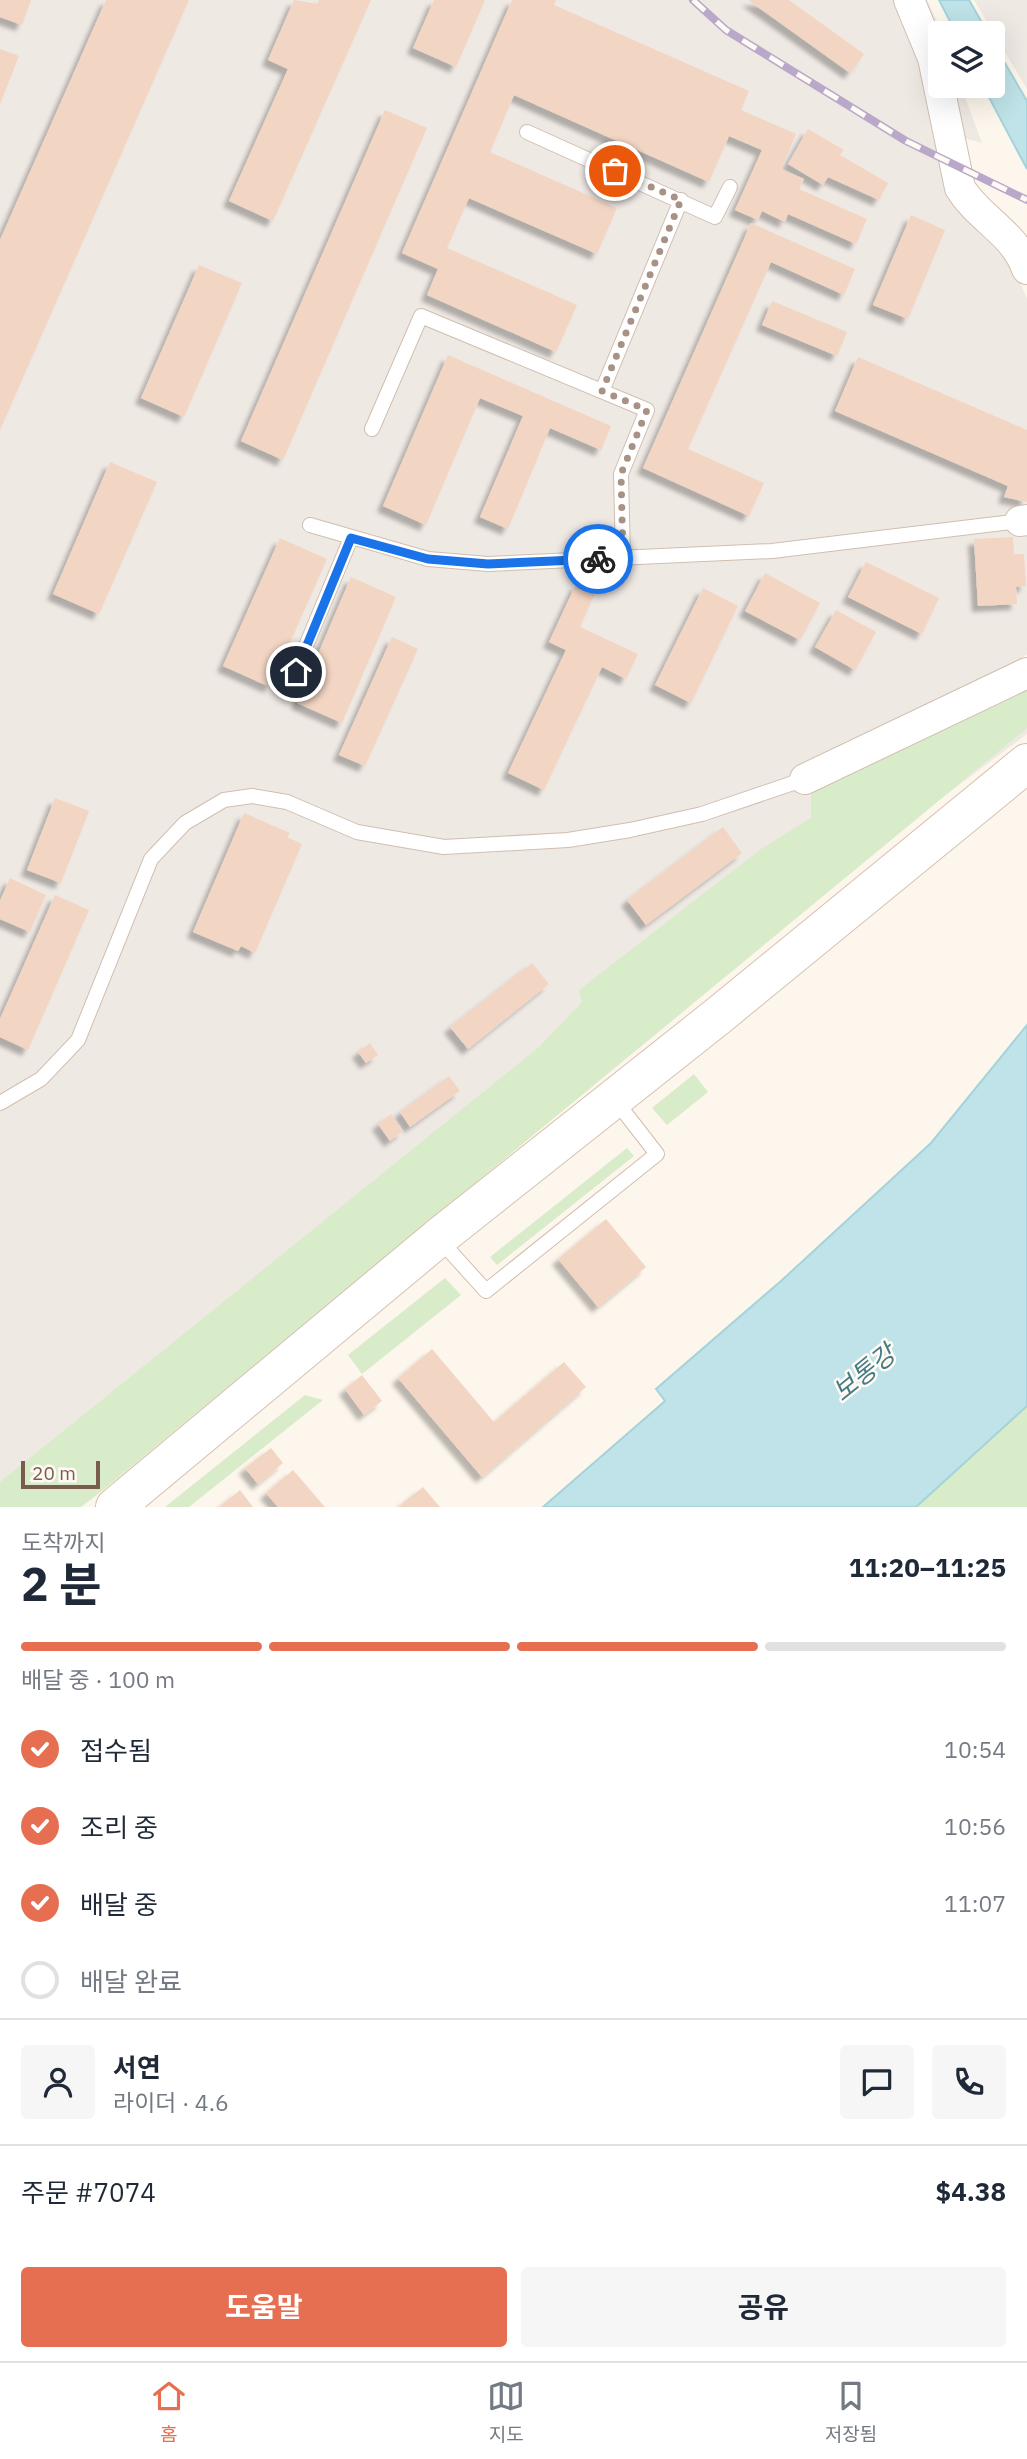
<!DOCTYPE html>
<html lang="ko">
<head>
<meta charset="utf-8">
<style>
  :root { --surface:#fff; --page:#f6f6f7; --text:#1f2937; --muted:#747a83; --line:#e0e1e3; --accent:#e76f51 }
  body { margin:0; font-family:"IBM Plex Sans","Noto Sans KR",sans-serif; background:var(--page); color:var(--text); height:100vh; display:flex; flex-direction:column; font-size:26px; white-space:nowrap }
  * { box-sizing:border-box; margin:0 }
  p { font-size:23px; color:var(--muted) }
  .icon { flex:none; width:38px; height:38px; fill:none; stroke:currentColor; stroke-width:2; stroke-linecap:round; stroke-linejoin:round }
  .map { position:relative; height:1507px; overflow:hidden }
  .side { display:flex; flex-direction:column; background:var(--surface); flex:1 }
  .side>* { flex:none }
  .fabs { position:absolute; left:928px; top:21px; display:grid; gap:14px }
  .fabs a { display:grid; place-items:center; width:77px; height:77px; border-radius:7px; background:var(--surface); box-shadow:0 7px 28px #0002; font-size:35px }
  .scale { position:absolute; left:21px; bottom:18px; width:79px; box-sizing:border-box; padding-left:7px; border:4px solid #7a5c4d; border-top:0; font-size:19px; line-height:24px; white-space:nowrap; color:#7a5c4d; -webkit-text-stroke:5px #fffaf3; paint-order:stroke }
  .pin { position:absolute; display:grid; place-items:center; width:60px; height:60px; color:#fff; margin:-30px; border:4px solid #fff; border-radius:50%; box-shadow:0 2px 7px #0007 }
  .courier { position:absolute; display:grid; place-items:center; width:70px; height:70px; margin:-35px; border:5px solid #1a73e8; border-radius:50%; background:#fff; color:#222; box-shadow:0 2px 9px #0007 }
  .headline em { font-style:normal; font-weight:700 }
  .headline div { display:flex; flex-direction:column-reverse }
  .headline { display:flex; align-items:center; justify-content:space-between; height:119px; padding:0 21px }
  h1 { font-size:46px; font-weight:700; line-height:52px }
  .bar { display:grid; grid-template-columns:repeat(4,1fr); gap:10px 7px; align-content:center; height:84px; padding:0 21px }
  .bar i { height:9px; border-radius:5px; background:var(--line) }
  .bar .on { background:var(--accent) }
  .bar p { grid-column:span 4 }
  .line { display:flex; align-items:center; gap:18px; padding:0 21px; border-top:2px solid var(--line) }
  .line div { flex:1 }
  .round { display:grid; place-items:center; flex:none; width:74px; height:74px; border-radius:7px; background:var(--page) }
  ol { padding:0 21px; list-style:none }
  li { display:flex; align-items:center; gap:21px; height:77px }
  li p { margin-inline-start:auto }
  li .icon { padding:7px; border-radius:50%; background:var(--accent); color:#fff; stroke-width:4 }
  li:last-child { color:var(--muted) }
  li i { width:38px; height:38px; border:4px solid var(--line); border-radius:50% }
  .cta { display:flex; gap:14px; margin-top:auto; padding:14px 21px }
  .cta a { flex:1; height:80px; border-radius:7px; background:var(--accent); color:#fff; font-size:28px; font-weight:700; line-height:80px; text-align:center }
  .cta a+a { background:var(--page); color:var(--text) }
  .tabs { display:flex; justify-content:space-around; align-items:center; height:98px; border-top:2px solid var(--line); background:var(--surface); font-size:19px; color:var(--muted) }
  .tabs a { display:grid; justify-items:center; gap:4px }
  .tabs .on { color:var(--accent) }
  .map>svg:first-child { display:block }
  .industrial { fill:#efe9e4 }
  .green { fill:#d8ecc9 }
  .water { fill:#bfe3e8; stroke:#a5d3da; stroke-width:2 }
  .building { fill:#f3d5c3; filter:url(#shadow) }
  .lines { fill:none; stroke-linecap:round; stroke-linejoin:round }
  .lane-casing { stroke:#d1beb0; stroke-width:16 }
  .street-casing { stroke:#d1beb0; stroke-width:32 }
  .secondary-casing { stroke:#d6c0b0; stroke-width:40 }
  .lane { stroke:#fff; stroke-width:14 }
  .street { stroke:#fff; stroke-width:30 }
  .secondary { stroke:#fff; stroke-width:38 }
  .rail-casing { stroke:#b9a8c9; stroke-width:8 }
  .rail { stroke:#fffaf3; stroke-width:5; stroke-dasharray:16; stroke-linecap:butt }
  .done { stroke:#a89285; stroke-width:7; stroke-dasharray:0 12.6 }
  .route { stroke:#1a73e8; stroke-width:9 }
  .labels { text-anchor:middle; stroke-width:5; stroke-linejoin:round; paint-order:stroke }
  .water-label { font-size:26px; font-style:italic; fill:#437c86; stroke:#fffaf3 }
</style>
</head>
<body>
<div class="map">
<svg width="1027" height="1507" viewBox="0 0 1027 1507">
  <defs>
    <filter id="shadow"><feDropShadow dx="-6" dy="6" stdDeviation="2" flood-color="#0004"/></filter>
  </defs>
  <rect width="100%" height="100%" fill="#fdf6ec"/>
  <g class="industrial">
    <path d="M0 0H927L943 33H940V86H961L982 143 942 132 1004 243 1027 299V654L1022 658 1027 668V734L0 1503Z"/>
    <path d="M974 0H1027V89Z"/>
  </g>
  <g class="green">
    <path d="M1027 690V728L102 1491 81 1507H0V1482L539 1047 582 1002 579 990 761 849 811 818V792Z"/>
    <path d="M694 1074 708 1092 667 1125 652 1108Z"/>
    <path d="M627 1148 634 1156 497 1265 490 1257Z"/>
    <path d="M445 1278 461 1295 362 1374 348 1355Z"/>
    <path d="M305 1395 323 1400 189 1507H165Z"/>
    <path d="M1027 1406V1507H916L1020 1412Z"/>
  </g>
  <g class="water">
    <path d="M939 0H969L988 33H956Z"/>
    <path d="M992 41 1027 101V169L983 86H992Z"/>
    <path d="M1027 1025V1406L916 1507H543L665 1401 656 1389 781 1281 931 1143Z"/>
  </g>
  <g class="building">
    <path d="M0 0H31L22 25 0 17Z"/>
    <path d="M106 0H189L0 430V240Z"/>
    <path d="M294 0 317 4 319 0H371L273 221 229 201 288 69 268 60Z"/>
    <path d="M434 0H485L456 67 413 48Z"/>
    <path d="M512 0H556L554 5 749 91 741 110 796 134 781 169 804 179 799 189 867 219 856 244 788 214 785 222 762 211 758 220 735 210 762 150 729 136 709 182 514 95 490 152 617 208 597 254 469 198 447 248 577 305 556 352 427 295 438 269 402 253Z"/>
    <path d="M748 0H789L864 54 850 73Z"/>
    <path d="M0 49 19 56 0 104Z"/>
    <path d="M385 110 427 128 283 460 241 441Z"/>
    <path d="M808 129 844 150 840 155 888 183 879 200 828 177 823 185 788 164Z"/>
    <path d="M911 215 945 230 908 319 873 305Z"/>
    <path d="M751 223 855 269 844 295 771 262 688 449 764 483 749 516 643 468Z"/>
    <path d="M199 265 242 283 184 417 141 398Z"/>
    <path d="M772 301 847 332 837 356 762 325Z"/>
    <path d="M448 355 611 426 601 450 550 428 508 529 480 517 523 416 480 398 426 525 383 506Z"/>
    <path d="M858 357 1027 430V502L1004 497 1008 486 835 411Z"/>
    <path d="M110 462 157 482 99 614 53 594Z"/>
    <path d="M1013 537 1014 554H1024L1026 586 1016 587 1017 604 978 606 974 539Z"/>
    <path d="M280 538 327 559 270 687 223 666Z"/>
    <path d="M866 562 939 598 922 634 848 597Z"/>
    <path d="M765 573 820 603 800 640 745 611Z"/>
    <path d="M351 577 396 597 342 723 297 703Z"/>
    <path d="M576 584 595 593 580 627 638 654 626 679 602 667 544 790 508 773 566 650 549 642Z"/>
    <path d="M703 588 738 606 691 703 655 685Z"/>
    <path d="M836 610 876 632 855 670 815 647Z"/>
    <path d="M392 637 418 649 365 766 339 755Z"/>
    <path d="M55 798 89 811 61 883 27 870Z"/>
    <path d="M244 813 290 833 287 837 302 844 255 953 241 946 238 951 193 932Z"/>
    <path d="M723 827 742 853 646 925 627 900Z"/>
    <path d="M10 878 46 895 30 932 0 919V901Z"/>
    <path d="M55 895 89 910 28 1050 0 1037V1019Z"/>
    <path d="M532 963 549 984 468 1049 450 1027Z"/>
    <path d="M370 1043 378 1055 366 1063 358 1052Z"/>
    <path d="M449 1076 460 1091 410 1127 400 1112Z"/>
    <path d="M391 1114 403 1131 390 1141 378 1124Z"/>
    <path d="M606 1219 646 1267 598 1307 558 1259Z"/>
    <path d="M432 1349 494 1422 564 1362 586 1387 482 1477 398 1378Z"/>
    <path d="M362 1375 382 1401 364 1415 345 1389Z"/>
    <path d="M271 1448 283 1463 258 1484 245 1468Z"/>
    <path d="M293 1470 325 1507H278L266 1493Z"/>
    <path d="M423 1487 440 1507H398Z"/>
    <path d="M240 1490 253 1507H219Z"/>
  </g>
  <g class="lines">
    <g class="lane-casing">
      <g id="lane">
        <path d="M527 132 715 217 730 187"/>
        <path d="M602 391 681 200"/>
        <path d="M372 429 421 316 647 410 621 474 623 558"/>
        <path d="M310 525 428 559 488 564 772 551 1020 521"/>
        <path d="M295 672 351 538"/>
        <path d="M0 1103 41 1079 78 1040 151 859 185 823 224 800 252 796 287 802 357 832 444 847 568 840 630 830 702 814 805 779"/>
        <path d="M439 1239 486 1291 657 1154 615 1100"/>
      </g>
    </g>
    <g class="street-casing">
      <g id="street">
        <path d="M909 0 933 58 960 188C979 219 1014 232 1027 269"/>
        <path d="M1020 521 1027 520"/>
        <path d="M805 779 1027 673"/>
      </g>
    </g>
    <g class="secondary-casing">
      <path id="secondary" d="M115 1507 438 1238 718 1016 1027 763"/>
    </g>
    <use href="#lane" class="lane"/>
    <use href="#street" class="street"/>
    <use href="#secondary" class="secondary"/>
    <g class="rail-casing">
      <path id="rail" d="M693 0 726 30 906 141 1027 200"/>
    </g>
    <use href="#rail" class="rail"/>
  </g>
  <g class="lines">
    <path class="done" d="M598 559 623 558 621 474 647 410 602 391 681 200 615 171"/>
    <path class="route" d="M296 672 351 538 428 559 488 564 598 559"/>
  </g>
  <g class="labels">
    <g class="water-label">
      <text transform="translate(864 1373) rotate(-39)" y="9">보통강</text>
    </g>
  </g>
</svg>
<div class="fabs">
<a><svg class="icon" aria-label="layers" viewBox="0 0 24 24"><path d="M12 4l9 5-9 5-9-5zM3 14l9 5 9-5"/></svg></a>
</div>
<div class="scale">20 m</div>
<div class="pin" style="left:615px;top:171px;background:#ea580c"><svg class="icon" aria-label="bag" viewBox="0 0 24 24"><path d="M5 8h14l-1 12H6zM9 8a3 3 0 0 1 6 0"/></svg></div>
<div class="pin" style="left:296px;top:672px;background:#1f2937"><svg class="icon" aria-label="home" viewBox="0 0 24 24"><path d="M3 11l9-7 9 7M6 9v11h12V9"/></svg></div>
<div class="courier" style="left:598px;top:559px"><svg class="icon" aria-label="bike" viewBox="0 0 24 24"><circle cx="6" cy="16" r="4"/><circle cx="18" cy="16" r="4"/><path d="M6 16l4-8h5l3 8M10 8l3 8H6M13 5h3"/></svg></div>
</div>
<section class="side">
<div class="headline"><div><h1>2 분</h1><p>도착까지</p></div><em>11:20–11:25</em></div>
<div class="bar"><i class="on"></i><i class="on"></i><i class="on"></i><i></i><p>배달 중 · 100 m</p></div>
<ol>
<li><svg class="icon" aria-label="check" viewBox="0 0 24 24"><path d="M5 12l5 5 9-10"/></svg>접수됨<p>10:54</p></li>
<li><svg class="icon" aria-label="check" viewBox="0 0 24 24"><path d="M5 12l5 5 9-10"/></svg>조리 중<p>10:56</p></li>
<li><svg class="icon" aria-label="check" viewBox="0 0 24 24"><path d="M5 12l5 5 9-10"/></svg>배달 중<p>11:07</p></li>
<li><i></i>배달 완료</li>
</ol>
<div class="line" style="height:126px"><a class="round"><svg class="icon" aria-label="person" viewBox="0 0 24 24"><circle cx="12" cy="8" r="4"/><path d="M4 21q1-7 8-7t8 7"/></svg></a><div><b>서연</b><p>라이더 · 4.6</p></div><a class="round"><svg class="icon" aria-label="chat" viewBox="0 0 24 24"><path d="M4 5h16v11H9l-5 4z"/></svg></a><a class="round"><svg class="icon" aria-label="phone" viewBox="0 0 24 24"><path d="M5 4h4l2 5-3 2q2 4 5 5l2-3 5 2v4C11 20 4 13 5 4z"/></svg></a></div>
<div class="line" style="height:91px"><div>주문 #7074</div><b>$4.38</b></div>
<div class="cta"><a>도움말</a><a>공유</a></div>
</section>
<nav class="tabs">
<a class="on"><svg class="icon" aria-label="home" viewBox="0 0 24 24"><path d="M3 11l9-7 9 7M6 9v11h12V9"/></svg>홈</a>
<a><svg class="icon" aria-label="map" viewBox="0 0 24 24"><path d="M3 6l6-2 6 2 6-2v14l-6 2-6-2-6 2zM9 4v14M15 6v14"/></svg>지도</a>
<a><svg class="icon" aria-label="saved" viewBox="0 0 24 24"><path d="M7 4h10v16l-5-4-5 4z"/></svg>저장됨</a>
</nav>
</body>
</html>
